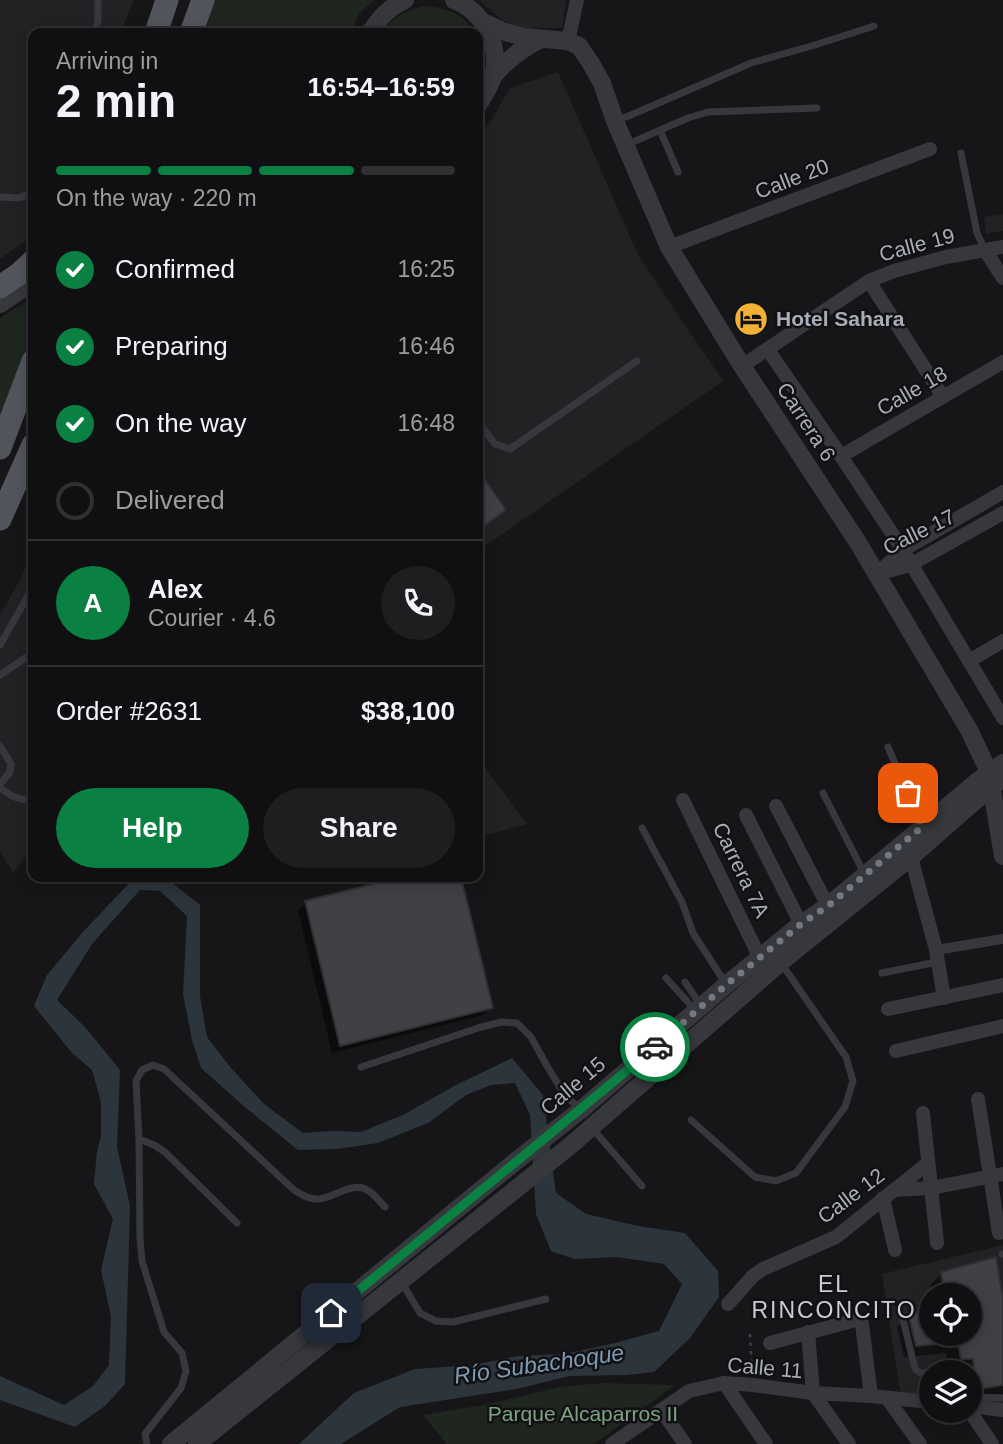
<!DOCTYPE html>
<html lang="en">
<head>
<meta charset="utf-8">
<style>
  :root { --surface:#101012; --page:#1e1e20; --text:#f1f3f6; --muted:#9c9d9f; --line:#303032; --accent:#0b8043 }
  body { margin:0; font-family:Helvetica,sans-serif; background:var(--page); color:var(--text); height:100vh; display:flex; flex-direction:column; font-size:26px; white-space:nowrap }
  * { box-sizing:border-box; margin:0 }
  p { font-size:23px; color:var(--muted) }
  .icon { flex:none; width:38px; height:38px; fill:none; stroke:currentColor; stroke-width:2; stroke-linecap:round; stroke-linejoin:round }
  .map { position:relative; flex:1; overflow:hidden }
  .details { position:absolute; left:28px; top:28px; width:455px; height:854px; display:flex; flex-direction:column; background:var(--surface); border-radius:14px; box-shadow:0 4px 18px #0003,0 0 0 2px var(--line) }
  .details>* { flex:none }
  .controls { position:absolute; left:919px; top:1283px; display:grid; gap:14px }
  .controls a { display:grid; place-items:center; width:63px; height:63px; border-radius:50%; background:var(--surface); box-shadow:0 4px 18px #0003,0 0 0 2px var(--line); font-size:35px }
  .pin { position:absolute; display:grid; place-items:center; width:60px; height:60px; color:#fff; margin:-30px; border-radius:14px; box-shadow:0 4px 10px #0006 }
  .courier { position:absolute; display:grid; place-items:center; width:70px; height:70px; margin:-35px; border:5px solid #0b8043; border-radius:50%; background:#fff; color:#222; box-shadow:0 2px 9px #0007 }
  .overview em { font-style:normal; font-weight:700 }
  .overview div { display:flex; flex-direction:column-reverse }
  .overview { display:flex; align-items:center; justify-content:space-between; height:119px; padding:0 28px }
  h1 { font-size:46px; font-weight:700; line-height:52px }
  .bar { display:grid; grid-template-columns:repeat(4,1fr); gap:10px 7px; align-content:center; height:84px; padding:0 28px }
  .bar i { height:9px; border-radius:5px; background:var(--line) }
  .bar .on { background:var(--accent) }
  .bar p { grid-column:span 4 }
  .line { display:flex; align-items:center; gap:18px; padding:0 28px; border-top:2px solid var(--line) }
  .line div { flex:1 }
  .round { display:grid; place-items:center; flex:none; width:74px; height:74px; border-radius:37px; background:var(--page) }
  ol { padding:0 28px; list-style:none }
  li { display:flex; align-items:center; gap:21px; height:77px }
  li p { margin-inline-start:auto }
  li .icon { padding:7px; border-radius:50%; background:var(--accent); color:#fff; stroke-width:4 }
  li:last-child { color:var(--muted) }
  li i { width:38px; height:38px; border:4px solid var(--line); border-radius:50% }
  .primary-button { display:flex; gap:14px; margin-top:auto; padding:14px 28px }
  .primary-button a { flex:1; height:80px; border-radius:42px; background:var(--accent); color:#fff; font-size:28px; font-weight:700; line-height:80px; text-align:center }
  .primary-button a+a { background:var(--page); color:var(--text) }
  .map>svg:first-child { display:block }
  .built { fill:#222225; fill-rule:evenodd }
  .green { fill:#1e261f }
  .water { fill:#2c353c }
  .shadow { fill:#0007 }
  .building { fill:#404145; stroke:#303034; stroke-width:2 }
  .lines { fill:none; stroke-linecap:round; stroke-linejoin:round }
  .path { stroke:#3d3f44; stroke-width:2.5; stroke-dasharray:3.5 5; stroke-linecap:butt }
  .service { stroke:#37383d; stroke-width:7 }
  .pedestrian { stroke:#37383d; stroke-width:10 }
  .minor { stroke:#37383d; stroke-width:14 }
  .tertiary { stroke:#37383d; stroke-width:18 }
  .primary { stroke:#53555c; stroke-width:23 }
  .done { stroke:#757880; stroke-width:7; stroke-dasharray:0 12.6 }
  .route { stroke:#0b8043; stroke-width:9 }
  .labels { text-anchor:middle; stroke-width:5; stroke-linejoin:round; paint-order:stroke }
  .street-label { font-size:21px; fill:#a8adb8; stroke:#111113 }
  .poi-label { font-size:21px; font-weight:bold; fill:#a8adb8; stroke:#111113; text-anchor:start }
  .park-label { font-size:21px; fill:#7fa381; stroke:#111113 }
  .neighbourhood-label { font-size:23px; letter-spacing:2px; fill:#c9ccd4; stroke:#111113 }
  .water-label { font-size:23px; font-style:italic; fill:#7f9bb3; stroke:#111113 }
</style>
</head>
<body>
<div class="map">
<svg width="1003" height="1444" viewBox="0 0 1003 1444">
  <rect width="100%" height="100%" fill="#161618"/>
  <g class="built">
    <path d="M0 0H134L120 33H33V231L27 240 0 259Z"/>
    <path d="M479 0H566L562 28H522L502 20Z"/>
    <path d="M558 72 639 257 723 381 478 551V133L491 121 510 88Z"/>
    <path d="M1003 214V231L986 234 984 217Z"/>
    <path d="M33 548V847L13 873 0 851V615L21 578Z"/>
    <path d="M478 758 527 824 478 837Z"/>
    <path d="M1003 1245V1403L970 1401V1372H931V1399L901 1397 882 1274ZM931 1295H970V1334H931Z"/>
  </g>
  <g class="green">
    <path d="M213 0H375L359 13 351 33H200Z"/>
    <path d="M425 6C447 8 463 13 475 33H381C395 16 404 11 425 6Z"/>
    <path d="M33 297V335L0 418V318Z"/>
    <path d="M603 1383 675 1385 594 1444H447L423 1415 489 1404 559 1387Z"/>
  </g>
  <path class="water" d="M138 877 166 878 200 905V996L207 1037 231 1068 264 1104 303 1133 333 1131 361 1132 405 1114 454 1086 512 1058 543 1095 556 1193 586 1214 638 1226 685 1233 718 1271 719 1297 690 1338 654 1372 627 1375 570 1376 516 1389 400 1407 341 1444H299L354 1393 415 1369 473 1365 518 1356 564 1354 611 1344 659 1331 682 1284 664 1264 617 1257 574 1259 551 1251 536 1214 530 1115 515 1083 491 1085 466 1095 428 1123 378 1143 337 1149 298 1150 246 1108 201 1068 192 1040 183 994 187 916 160 891 140 890 92 944 57 1000 85 1027 120 1070 117 1147 130 1206 125 1384 105 1406 75 1427 0 1400V1376L64 1405 93 1386 109 1365 111 1317 101 1270 113 1219 94 1184 97 1151 101 1136V1102L92 1070 72 1053 34 1006 47 975 83 932 132 880Z"/>
  <g class="shadow">
    <path d="M408 877H459L491 1007 483 1015 332 1053 298 910 306 903Z"/>
    <path d="M942 1273 1003 1310V1394L970 1400V1372L949 1370 946 1353 904 1357 897 1327 909 1315 931 1311V1334H970V1295H932L930 1285Z"/>
  </g>
  <g class="building">
    <path d="M478 469 506 510 478 530Z"/>
    <path d="M401 877H461L493 1008 340 1046 305 901Z"/>
    <path d="M996 1257 1003 1299V1385L980 1389 976 1383 973 1359H961L958 1342 916 1346 908 1313 931 1310V1334H970V1295H944L941 1272Z"/>
  </g>
  <g class="lines">
    <path class="path" d="M750 1334 752 1371"/>
    <g class="service">
      <path d="M94 33 98 21V0"/>
      <path d="M616 121 631 115 751 63 815 45 874 26"/>
      <path d="M660 130 678 172"/>
      <path d="M626 145 688 118 708 112 817 108"/>
      <path d="M961 153 977 233 985 250"/>
      <path d="M0 197 19 198 33 192"/>
      <path d="M478 422 495 444 510 449 637 361"/>
      <path d="M0 645 33 587"/>
      <path d="M0 675 31 654"/>
      <path d="M0 746 11 764 10 772 0 784"/>
      <path d="M888 747 922 826"/>
      <path d="M0 788C10 795 20 802 33 799"/>
      <path d="M823 793 864 873"/>
      <path d="M642 828 682 902 693 933 726 984"/>
      <path d="M882 973 937 962"/>
      <path d="M666 978 696 1011"/>
      <path d="M685 982 701 1006"/>
      <path d="M361 1067 478 1028 501 1022 517 1023 531 1037 547 1066 566 1097 582 1109"/>
      <path d="M691 1120 755 1177 776 1181 796 1173 845 1107 853 1081 846 1057 781 963"/>
      <path d="M592 1128 642 1186"/>
      <path d="M139 1139 136 1081 142 1070 153 1065 164 1069 294 1190C302 1195 310 1200 320 1199 336 1197 353 1180 369 1191 375 1195 380 1202 385 1207"/>
      <path d="M1002 1254H1003"/>
      <path d="M401 1281 420 1313 436 1321 453 1322 546 1299"/>
      <path d="M902 1315 914 1365 916 1370 921 1373 958 1370 962 1372"/>
      <path d="M970 1384 977 1397 1003 1398"/>
      <path d="M147 1444 145 1434 181 1388 186 1371 182 1353 164 1332 142 1261 140 1239 139 1139 154 1145 165 1152 237 1223"/>
    </g>
    <path class="pedestrian" d="M936 950 1003 939"/>
    <g class="minor">
      <path d="M568 41 577 0"/>
      <path d="M669 247 930 149"/>
      <path d="M985 250 1003 278"/>
      <path d="M869 281 943 397"/>
      <path d="M768 350 841 456 903 550 1003 718"/>
      <path d="M742 366 869 281 894 271 946 257 1003 247"/>
      <path d="M841 456 1003 362"/>
      <path d="M881 573 910 565 1003 513"/>
      <path d="M876 575 903 550 1003 492"/>
      <path d="M969 661 1003 641"/>
      <path d="M683 800 760 958"/>
      <path d="M776 806 828 906"/>
      <path d="M746 815 801 924"/>
      <path d="M911 857 936 950 944 998"/>
      <path d="M888 1009 1003 985"/>
      <path d="M896 1051 1003 1026"/>
      <path d="M978 1099 999 1233"/>
      <path d="M923 1113 937 1243"/>
      <path d="M894 1190 931 1188 1003 1174"/>
      <path d="M883 1198 895 1250"/>
      <path d="M728 1304 753 1276 763 1269 836 1237 928 1163"/>
      <path d="M808 1332 813 1393 849 1444"/>
      <path d="M770 1343 856 1320 860 1321 862 1324 871 1396"/>
      <path d="M724 1383 766 1444"/>
      <path d="M887 1398 920 1444"/>
      <path d="M970 1406 1003 1410"/>
      <path d="M661 1410 685 1444"/>
      <path d="M969 1410 992 1444"/>
      <path d="M612 1444 689 1391 724 1383 753 1385 813 1393 871 1396 931 1402"/>
    </g>
    <g class="tertiary">
      <path d="M454 0C483 11 501 45 493 76 490 87 484 96 478 105"/>
      <path d="M483 22 502 31 523 37 568 41 579 46 590 62 602 83 615 121 669 247 742 366 857 541 969 730 989 772 1003 856"/>
      <path d="M370 33C379 18 389 7 405 0"/>
      <path d="M494 75C508 59 522 48 541 39"/>
      <path d="M0 304 33 282"/>
      <path d="M171 1444 516 1161 582 1109 726 985 801 924 828 906 979 780 1003 763"/>
      <path d="M197 1444 571 1145 781 962 911 857 991 787 1003 779"/>
    </g>
    <g class="primary">
      <path d="M156 33 167 0"/>
      <path d="M191 33 203 0"/>
      <path d="M0 287 19 274 33 261"/>
      <path d="M0 448 33 361"/>
      <path d="M0 519 33 445"/>
    </g>
  </g>
  <g class="lines">
    <path class="done" d="M655 1047 726 985 801 924 828 906 922 827 908 793"/>
    <path class="route" d="M331 1313C439 1224 548 1137 655 1047"/>
  </g>
  <defs>
    <g id="hotel-disc" transform="scale(1.75)"><circle r="9.5" fill="#f2b134" stroke="#111113"/><path d="M-6-4.5h1.5V1H6V5H4.5V3h-9V5H-6ZM-4 0a1.8 1.8 0 1 1 3.6 0ZM.5 0V-2.5h3Q6-2.5 6 0Z" fill="#111"/></g>
  </defs>
  <g fill-rule="evenodd">
    <use href="#hotel-disc" x="751" y="319"/>
  </g>
  <g class="labels">
    <g class="street-label">
      <text transform="translate(792 179) rotate(-21)" y="7">Calle 20</text>
      <text transform="translate(917 245) rotate(-15)" y="7">Calle 19</text>
      <text transform="translate(912 391) rotate(-30)" y="7">Calle 18</text>
      <text transform="translate(806 422) rotate(57)" y="7">Carrera 6</text>
      <text transform="translate(919 532) rotate(-26)" y="7">Calle 17</text>
      <text transform="translate(741 870) rotate(64)" y="7">Carrera 7A</text>
      <text transform="translate(573 1086) rotate(-40)" y="7">Calle 15</text>
      <text transform="translate(851 1196) rotate(-37)" y="7">Calle 12</text>
      <text transform="translate(765 1368) rotate(5)" y="7">Calle 11</text>
    </g>
    <g class="poi-label">
      <text x="776" y="326">Hotel Sahara</text>
    </g>
    <g class="park-label">
      <text x="583" y="1421">Parque Alcaparros II</text>
    </g>
    <g class="neighbourhood-label">
      <text x="834" y="1292">EL<tspan x="834" dy="26">RINCONCITO</tspan></text>
    </g>
    <g class="water-label">
      <text transform="translate(539 1364) rotate(-8)" y="8">Río Subachoque</text>
    </g>
  </g>
</svg>
<div class="controls">
<a><svg class="icon" aria-label="locate" viewBox="0 0 24 24"><circle cx="12" cy="12" r="6"/><path d="M12 2v4M12 18v4M2 12h4M18 12h4"/></svg></a>
<a><svg class="icon" aria-label="layers" viewBox="0 0 24 24"><path d="M12 4l9 5-9 5-9-5zM3 14l9 5 9-5"/></svg></a>
</div>
<div class="pin" style="left:908px;top:793px;background:#ea580c"><svg class="icon" aria-label="bag" viewBox="0 0 24 24"><path d="M5 8h14l-1 12H6zM9 8a3 3 0 0 1 6 0"/></svg></div>
<div class="pin" style="left:331px;top:1313px;background:#1f2937"><svg class="icon" aria-label="home" viewBox="0 0 24 24"><path d="M3 11l9-7 9 7M6 9v11h12V9"/></svg></div>
<div class="courier" style="left:655px;top:1047px"><svg class="icon" aria-label="car" viewBox="0 0 24 24"><path d="M5 17H2v-5l4-1 3-4h7l3 4 3 1v5h-3M9 17h6M6 11h13"/><circle cx="7" cy="17" r="2"/><circle cx="17" cy="17" r="2"/></svg></div>
<section class="details">
<div class="overview"><div><h1>2 min</h1><p>Arriving in</p></div><em>16:54–16:59</em></div>
<div class="bar"><i class="on"></i><i class="on"></i><i class="on"></i><i></i><p>On the way · 220 m</p></div>
<ol>
<li><svg class="icon" aria-label="check" viewBox="0 0 24 24"><path d="M5 12l5 5 9-10"/></svg>Confirmed<p>16:25</p></li>
<li><svg class="icon" aria-label="check" viewBox="0 0 24 24"><path d="M5 12l5 5 9-10"/></svg>Preparing<p>16:46</p></li>
<li><svg class="icon" aria-label="check" viewBox="0 0 24 24"><path d="M5 12l5 5 9-10"/></svg>On the way<p>16:48</p></li>
<li><i></i>Delivered</li>
</ol>
<div class="line" style="height:126px"><b class="round" style="background:var(--accent);color:#fff">A</b><div><b>Alex</b><p>Courier · 4.6</p></div><a class="round"><svg class="icon" aria-label="phone" viewBox="0 0 24 24"><path d="M5 4h4l2 5-3 2q2 4 5 5l2-3 5 2v4C11 20 4 13 5 4z"/></svg></a></div>
<div class="line" style="height:91px"><div>Order #2631</div><b>$38,100</b></div>
<div class="primary-button"><a>Help</a><a>Share</a></div>
</section>
</div>
</body>
</html>
